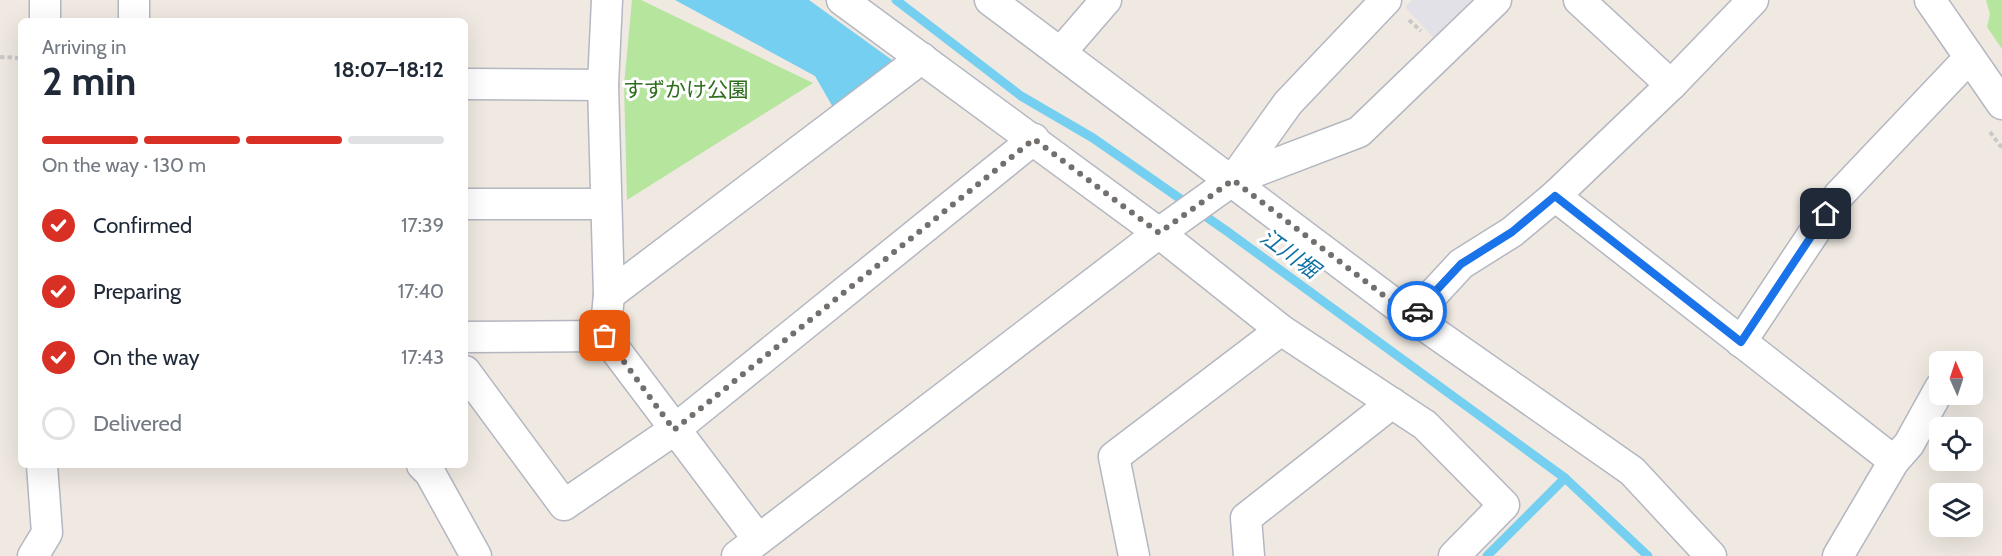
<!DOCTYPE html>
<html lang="en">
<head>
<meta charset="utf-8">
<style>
  :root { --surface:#fff; --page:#f6f6f7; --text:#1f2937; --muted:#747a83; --line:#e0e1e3; --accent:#d93025 }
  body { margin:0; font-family:Cabin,"Noto Sans JP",sans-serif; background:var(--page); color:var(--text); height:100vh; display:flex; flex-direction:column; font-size:22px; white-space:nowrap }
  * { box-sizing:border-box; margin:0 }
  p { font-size:20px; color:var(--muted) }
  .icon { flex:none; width:33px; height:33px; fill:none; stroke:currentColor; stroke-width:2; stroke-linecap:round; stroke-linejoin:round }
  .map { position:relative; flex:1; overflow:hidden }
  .panel { position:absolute; left:18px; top:18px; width:450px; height:450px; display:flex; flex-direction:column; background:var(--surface); border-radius:9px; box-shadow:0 6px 24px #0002 }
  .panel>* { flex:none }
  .needle { width:39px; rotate:357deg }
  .controls { position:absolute; left:1929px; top:351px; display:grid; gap:12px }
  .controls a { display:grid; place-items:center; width:54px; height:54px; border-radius:9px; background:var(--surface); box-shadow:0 6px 24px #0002; font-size:30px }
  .pin { position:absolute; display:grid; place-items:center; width:51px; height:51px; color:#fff; margin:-26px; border-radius:12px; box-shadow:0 3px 9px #0006 }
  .courier { position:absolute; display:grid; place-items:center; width:60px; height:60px; margin:-30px; border:4px solid #1a73e8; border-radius:50%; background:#fff; color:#222; box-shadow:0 2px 8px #0007 }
  .head em { font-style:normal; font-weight:700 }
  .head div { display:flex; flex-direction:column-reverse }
  .head { display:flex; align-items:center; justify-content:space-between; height:102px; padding:0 24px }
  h1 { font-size:39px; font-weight:700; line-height:45px }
  .bar { display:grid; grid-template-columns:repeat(4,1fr); gap:9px 6px; align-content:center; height:72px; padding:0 24px }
  .bar i { height:8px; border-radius:4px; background:var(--line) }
  .bar .active { background:var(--accent) }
  .bar p { grid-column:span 4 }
  ol { padding:0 24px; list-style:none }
  li { display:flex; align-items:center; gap:18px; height:66px }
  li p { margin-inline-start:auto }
  li .icon { padding:6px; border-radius:50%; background:var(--accent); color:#fff; stroke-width:4 }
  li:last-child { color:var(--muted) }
  li i { width:33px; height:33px; border:3px solid var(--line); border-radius:50% }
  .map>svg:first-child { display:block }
  .industrial { fill:#e3e1e8 }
  .green { fill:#b6e59e }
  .water { fill:#75cff0 }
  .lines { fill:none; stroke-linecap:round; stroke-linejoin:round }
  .stream { stroke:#75cff0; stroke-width:9 }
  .minor-casing { stroke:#b4b7c1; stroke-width:33 }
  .path { stroke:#c9c9c9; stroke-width:4; stroke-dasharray:4.5 3; stroke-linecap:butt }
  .minor { stroke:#fff; stroke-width:30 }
  .done { stroke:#726f6d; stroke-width:6; stroke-dasharray:0 10.8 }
  .route { stroke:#1a73e8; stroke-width:8 }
  .labels { text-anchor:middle; stroke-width:6; stroke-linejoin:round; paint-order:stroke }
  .park-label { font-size:21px; fill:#2c6e1b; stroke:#fff }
  .water-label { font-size:22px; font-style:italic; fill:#0d6fa3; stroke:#fff }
</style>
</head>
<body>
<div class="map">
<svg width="2002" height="556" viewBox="0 0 2002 556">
  <rect width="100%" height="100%" fill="#efe9e1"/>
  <path class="industrial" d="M1412 0H1474L1435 39 1405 7Z"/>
  <g class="green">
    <path d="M632 0H641L813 83 627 200 624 85Z"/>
    <path d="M1986 0H2002V49L1987 27 1990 14Z"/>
  </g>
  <path class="water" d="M675 0H809L892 60 834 109 815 76Z"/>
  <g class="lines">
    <g class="stream">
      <path d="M896 0 1021 96 1093 138 1228 232 1565 478 1648 556"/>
      <path d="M1487 556 1565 478"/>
    </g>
    <g class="minor-casing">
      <g id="minor">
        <path d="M607 0 603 85 609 295 605 336 758 539"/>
        <path d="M842 0 1159 233 1281 330 1425 425 1504 505 1454 556"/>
        <path d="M990 0 1412 317 1632 471 1711 556"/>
        <path d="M1386 0 1288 103 1233 180 1359 132 1496 0"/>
        <path d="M1579 0 1671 85"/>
        <path d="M1930 0 2002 104"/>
        <path d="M45 21V0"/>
        <path d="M134 21V0"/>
        <path d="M1061 52 1106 0"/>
        <path d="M465 84 603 85"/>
        <path d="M1555 196 1894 461"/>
        <path d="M465 204H606"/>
        <path d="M609 295 922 58"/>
        <path d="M1412 317 1461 264 1512 232 1555 196 1671 85 1753 0"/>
        <path d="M465 337 605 336"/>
        <path d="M1741 342 1839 195 1969 58"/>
        <path d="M465 371 564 505 674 430 1034 139"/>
        <path d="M422 465 430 473 476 556"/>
        <path d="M33 556 47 533 42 465"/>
        <path d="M737 556 1159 233 1233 180"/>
        <path d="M1134 556 1114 457 1281 330"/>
        <path d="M1249 556 1246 518 1392 403"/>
        <path d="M1838 556 1894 461 1909 444 1940 388"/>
      </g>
    </g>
    <g class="path">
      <path d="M1409 20 1421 31"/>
      <path d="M0 57 21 58"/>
      <path d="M1990 132 2002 148"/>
    </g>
    <use href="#minor" class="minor"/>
  </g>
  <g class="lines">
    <path class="done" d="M605 336 674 430 1034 139 1159 233 1233 180 1412 317 1417 311"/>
    <path class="route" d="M1417 311 1461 264 1512 232 1555 196 1741 342 1826 214"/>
  </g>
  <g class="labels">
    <g class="park-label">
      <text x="686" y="97">すずかけ公園</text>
    </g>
    <g class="water-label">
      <text transform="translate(1290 253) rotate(36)" y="8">江川堀</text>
    </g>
  </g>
</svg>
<div class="controls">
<a><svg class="needle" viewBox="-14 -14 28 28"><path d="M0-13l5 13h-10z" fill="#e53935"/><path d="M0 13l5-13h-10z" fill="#747a83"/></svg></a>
<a><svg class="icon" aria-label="locate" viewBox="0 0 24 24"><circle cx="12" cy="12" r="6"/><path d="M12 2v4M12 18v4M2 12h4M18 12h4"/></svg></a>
<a><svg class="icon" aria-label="layers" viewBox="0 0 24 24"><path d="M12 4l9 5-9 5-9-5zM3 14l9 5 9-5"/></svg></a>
</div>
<div class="pin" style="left:605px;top:336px;background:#ea580c"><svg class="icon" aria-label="bag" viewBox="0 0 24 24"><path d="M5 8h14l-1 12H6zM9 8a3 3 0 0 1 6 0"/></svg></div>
<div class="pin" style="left:1826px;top:214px;background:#1f2937"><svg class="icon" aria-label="home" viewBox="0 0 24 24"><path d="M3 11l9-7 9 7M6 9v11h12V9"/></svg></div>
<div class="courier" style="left:1417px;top:311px"><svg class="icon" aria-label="car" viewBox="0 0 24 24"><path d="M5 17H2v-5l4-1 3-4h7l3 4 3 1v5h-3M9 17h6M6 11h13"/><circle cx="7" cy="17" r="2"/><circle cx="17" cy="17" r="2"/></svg></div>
<section class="panel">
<div class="head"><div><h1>2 min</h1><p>Arriving in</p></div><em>18:07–18:12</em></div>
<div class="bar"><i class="active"></i><i class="active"></i><i class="active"></i><i></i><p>On the way · 130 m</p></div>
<ol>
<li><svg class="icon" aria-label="check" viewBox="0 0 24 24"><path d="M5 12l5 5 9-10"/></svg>Confirmed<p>17:39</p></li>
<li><svg class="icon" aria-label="check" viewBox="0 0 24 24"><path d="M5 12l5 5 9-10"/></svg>Preparing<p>17:40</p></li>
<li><svg class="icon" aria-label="check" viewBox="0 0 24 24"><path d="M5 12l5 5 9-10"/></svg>On the way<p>17:43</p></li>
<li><i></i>Delivered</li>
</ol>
</section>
</div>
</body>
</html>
